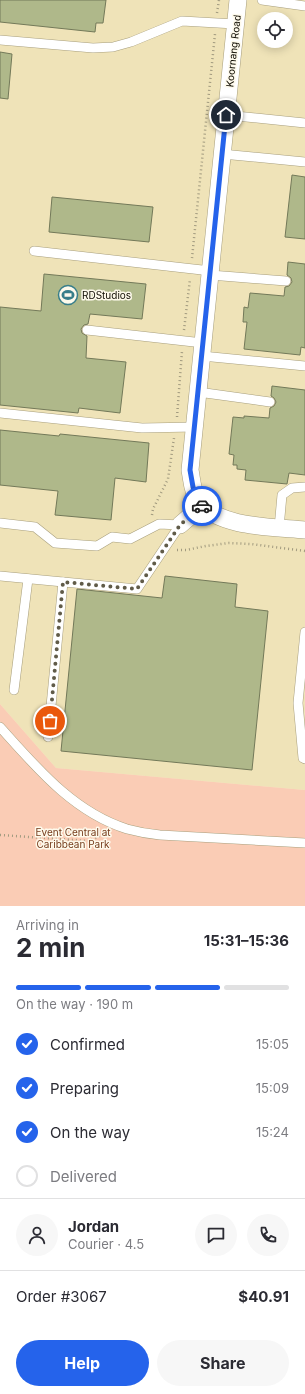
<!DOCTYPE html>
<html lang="en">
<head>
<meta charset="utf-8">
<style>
  :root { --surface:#fff; --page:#f7f7f7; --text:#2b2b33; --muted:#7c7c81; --line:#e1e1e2; --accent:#2563eb }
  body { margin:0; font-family:Inter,sans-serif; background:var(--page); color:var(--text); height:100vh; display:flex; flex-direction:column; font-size:15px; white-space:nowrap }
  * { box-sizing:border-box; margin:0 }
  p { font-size:13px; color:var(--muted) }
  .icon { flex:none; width:22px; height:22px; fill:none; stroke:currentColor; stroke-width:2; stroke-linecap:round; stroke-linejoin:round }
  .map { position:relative; height:906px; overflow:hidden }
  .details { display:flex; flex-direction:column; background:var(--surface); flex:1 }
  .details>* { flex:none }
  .fabs { position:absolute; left:257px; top:12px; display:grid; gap:8px }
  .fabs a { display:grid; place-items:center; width:36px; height:36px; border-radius:50%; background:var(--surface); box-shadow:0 2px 10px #0003; font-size:20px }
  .pin { position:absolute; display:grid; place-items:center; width:34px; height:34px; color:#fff; margin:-17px; border:2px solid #fff; border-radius:50%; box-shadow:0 1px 4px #0007 }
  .courier { position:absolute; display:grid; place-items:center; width:40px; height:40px; margin:-20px; border:3px solid #2563eb; border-radius:50%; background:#fff; color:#222; box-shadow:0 1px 5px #0007 }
  .headline em { font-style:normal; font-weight:700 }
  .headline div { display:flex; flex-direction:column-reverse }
  .headline { display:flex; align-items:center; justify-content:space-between; height:68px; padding:0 16px }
  h1 { font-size:26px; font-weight:700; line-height:30px }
  .bar { display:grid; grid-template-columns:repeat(4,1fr); gap:6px 4px; align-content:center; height:48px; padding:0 16px }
  .bar i { height:5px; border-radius:3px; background:var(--line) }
  .bar .selected { background:var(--accent) }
  .bar p { grid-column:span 4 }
  .line { display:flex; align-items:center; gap:10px; padding:0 16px; border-top:1px solid var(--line) }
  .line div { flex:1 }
  .round { display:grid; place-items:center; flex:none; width:42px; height:42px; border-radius:21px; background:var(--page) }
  ol { padding:0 16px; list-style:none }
  li { display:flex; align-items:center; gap:12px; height:44px }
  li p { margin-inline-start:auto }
  li .icon { padding:4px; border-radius:50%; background:var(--accent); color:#fff; stroke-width:4 }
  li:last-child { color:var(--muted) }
  li i { width:22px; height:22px; border:2px solid var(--line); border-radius:50% }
  .cta { display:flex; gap:8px; margin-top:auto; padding:8px 16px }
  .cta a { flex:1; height:46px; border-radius:24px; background:var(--accent); color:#fff; font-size:16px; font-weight:700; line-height:46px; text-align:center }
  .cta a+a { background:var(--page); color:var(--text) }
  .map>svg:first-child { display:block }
  .built { fill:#efe3b8; fill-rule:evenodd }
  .green { fill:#faccb5 }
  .building { fill:#afb88a; stroke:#737959 }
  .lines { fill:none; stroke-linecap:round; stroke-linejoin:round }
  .lane-casing { stroke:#a89f7d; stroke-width:10 }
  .street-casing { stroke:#a89f7d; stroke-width:18 }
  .path { stroke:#a19a7f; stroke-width:2.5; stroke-dasharray:1 3; stroke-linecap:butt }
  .lane { stroke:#fff; stroke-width:9 }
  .street { stroke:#fff; stroke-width:17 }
  .done { stroke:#605b48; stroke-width:4; stroke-dasharray:0 7.2 }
  .route { stroke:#2563eb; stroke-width:5 }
  .labels { text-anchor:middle; stroke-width:3; stroke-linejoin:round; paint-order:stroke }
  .street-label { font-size:10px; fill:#0f0c02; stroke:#fefaec }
  .poi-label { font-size:10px; fill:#0f0c02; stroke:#fefaec; text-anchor:start }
  .park-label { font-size:10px; fill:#763c1c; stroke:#fefaec }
</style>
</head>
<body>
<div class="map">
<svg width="305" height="906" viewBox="0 0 305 906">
  <rect width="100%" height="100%" fill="#f7edc9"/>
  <path class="built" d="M0 0H305V790L56 768 0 704ZM264 19H286V41H264Z"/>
  <path class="green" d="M0 704 56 768 305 790V906H0Z"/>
  <g class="building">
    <path d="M0 0H106L103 23H96L95 32 0 22Z"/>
    <path d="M0 52 12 54 8 99 0 98Z"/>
    <path d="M292 175 305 177V239L285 237Z"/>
    <path d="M52 197 153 207 149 242 49 232Z"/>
    <path d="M288 262 305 264V348L301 347 300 355 244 349 247 322H243L244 307 248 308 250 293 284 296 285 287 289 286 292 282 291 278 287 275Z"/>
    <path d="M44 274 146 284 142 319 90 314 88 324 84 325 81 329 82 333 87 336 86 358 126 362 120 413 79 408 78 413 0 405V307L41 311Z"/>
    <path d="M272 386 305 390V475L289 473 287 484 245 480 246 470 237 469V465H233L234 455 229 454 233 417 244 418V416L269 418 270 408 274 406 276 402 274 398 271 396Z"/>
    <path d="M0 430 59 436 60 434 149 443 146 482 115 478 111 520 55 515 58 491 0 485Z"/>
    <path d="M165 576 237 584 235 607 268 611 252 770 61 751 77 589 162 598Z"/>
  </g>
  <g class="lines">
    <g class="lane-casing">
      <g id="lane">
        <path d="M262 0 305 6"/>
        <path d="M0 40 93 48 113 47 131 42 182 21 235 24"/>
        <path d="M226 115 305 123"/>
        <path d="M222 154 305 162"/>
        <path d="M34 251 211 271"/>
        <path d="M210 275 286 281"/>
        <path d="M87 330 203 343"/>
        <path d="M202 356 305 366"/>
        <path d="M198 392 270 402"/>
        <path d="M0 413 142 428 195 427"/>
        <path d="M0 523 35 527 55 543 97 546 112 537 130 539 159 524 180 525"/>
        <path d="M279 528 282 495 292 488 305 487"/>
        <path d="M0 576 137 589 180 525"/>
        <path d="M305 632 298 703 303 758 305 759"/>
        <path d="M14 690 28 579"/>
        <path d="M0 727C36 767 73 812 127 829 138 832 149 834 160 835L305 843"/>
        <path d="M48 737 63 582"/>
      </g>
    </g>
    <g class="street-casing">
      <g id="street">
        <path d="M238 0 190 470C192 480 192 491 198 500 216 528 275 527 305 530"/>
        <path d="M180 525 203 505"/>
      </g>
    </g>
    <g class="path">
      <path d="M217 13 219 0"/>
      <path d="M192 258 215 34"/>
      <path d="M184 330 190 279"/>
      <path d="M177 417 182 351"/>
      <path d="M152 515 153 509 168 479 174 438"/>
      <path d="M177 550H186L206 546 229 543 251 544 305 551"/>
      <path d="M0 835 89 841 106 833"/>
    </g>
    <use href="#lane" class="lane"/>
    <use href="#street" class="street"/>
  </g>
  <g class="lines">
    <path class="done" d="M50 721 63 582 137 589 180 525 202 506"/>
    <path class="route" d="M202 506 198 500 193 487 190 470 226 115"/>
  </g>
  <defs>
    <g id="stadium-ring" transform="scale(1)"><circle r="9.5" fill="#fefaec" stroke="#387e8a" stroke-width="1.5"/><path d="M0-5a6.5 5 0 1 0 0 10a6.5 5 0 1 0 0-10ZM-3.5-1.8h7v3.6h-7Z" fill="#387e8a"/></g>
  </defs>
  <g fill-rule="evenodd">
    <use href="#stadium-ring" x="68" y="295"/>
  </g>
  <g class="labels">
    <g class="street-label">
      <text transform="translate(233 51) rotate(-84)" y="4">Koornang Road</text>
    </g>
    <g class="poi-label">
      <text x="82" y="299">RDStudios</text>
    </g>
    <g class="park-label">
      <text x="73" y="836">Event Central at<tspan x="73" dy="12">Caribbean Park</tspan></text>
    </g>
  </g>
</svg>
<div class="fabs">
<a><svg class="icon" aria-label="locate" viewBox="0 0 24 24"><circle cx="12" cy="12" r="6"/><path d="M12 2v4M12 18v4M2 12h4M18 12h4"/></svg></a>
</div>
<div class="pin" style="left:50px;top:721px;background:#ea580c"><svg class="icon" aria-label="bag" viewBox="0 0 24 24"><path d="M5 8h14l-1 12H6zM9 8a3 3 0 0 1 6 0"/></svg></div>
<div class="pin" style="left:226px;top:115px;background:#1f2937"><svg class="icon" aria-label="home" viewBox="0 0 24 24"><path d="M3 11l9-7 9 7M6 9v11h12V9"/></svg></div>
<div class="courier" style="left:202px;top:506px"><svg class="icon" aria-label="car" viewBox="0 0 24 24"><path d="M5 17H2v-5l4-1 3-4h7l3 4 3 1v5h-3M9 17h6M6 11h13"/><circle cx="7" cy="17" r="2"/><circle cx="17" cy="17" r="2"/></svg></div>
</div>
<section class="details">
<div class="headline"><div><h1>2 min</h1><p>Arriving in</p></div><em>15:31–15:36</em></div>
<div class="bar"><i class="selected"></i><i class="selected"></i><i class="selected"></i><i></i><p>On the way · 190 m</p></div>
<ol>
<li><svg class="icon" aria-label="check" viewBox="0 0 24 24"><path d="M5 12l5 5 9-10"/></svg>Confirmed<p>15:05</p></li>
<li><svg class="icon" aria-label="check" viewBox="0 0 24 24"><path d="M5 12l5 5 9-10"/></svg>Preparing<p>15:09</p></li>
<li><svg class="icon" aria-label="check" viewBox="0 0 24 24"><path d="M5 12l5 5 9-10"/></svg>On the way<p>15:24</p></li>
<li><i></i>Delivered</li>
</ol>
<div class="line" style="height:72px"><a class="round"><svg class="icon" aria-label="person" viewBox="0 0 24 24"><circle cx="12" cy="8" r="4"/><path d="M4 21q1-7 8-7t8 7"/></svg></a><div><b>Jordan</b><p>Courier · 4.5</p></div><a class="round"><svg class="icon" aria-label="chat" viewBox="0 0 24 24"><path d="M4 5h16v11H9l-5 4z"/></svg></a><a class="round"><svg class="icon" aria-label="phone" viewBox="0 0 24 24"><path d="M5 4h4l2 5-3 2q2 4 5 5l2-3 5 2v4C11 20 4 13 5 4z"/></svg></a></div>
<div class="line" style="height:52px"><div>Order #3067</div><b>$40.91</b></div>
<div class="cta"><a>Help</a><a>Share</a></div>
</section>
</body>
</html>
